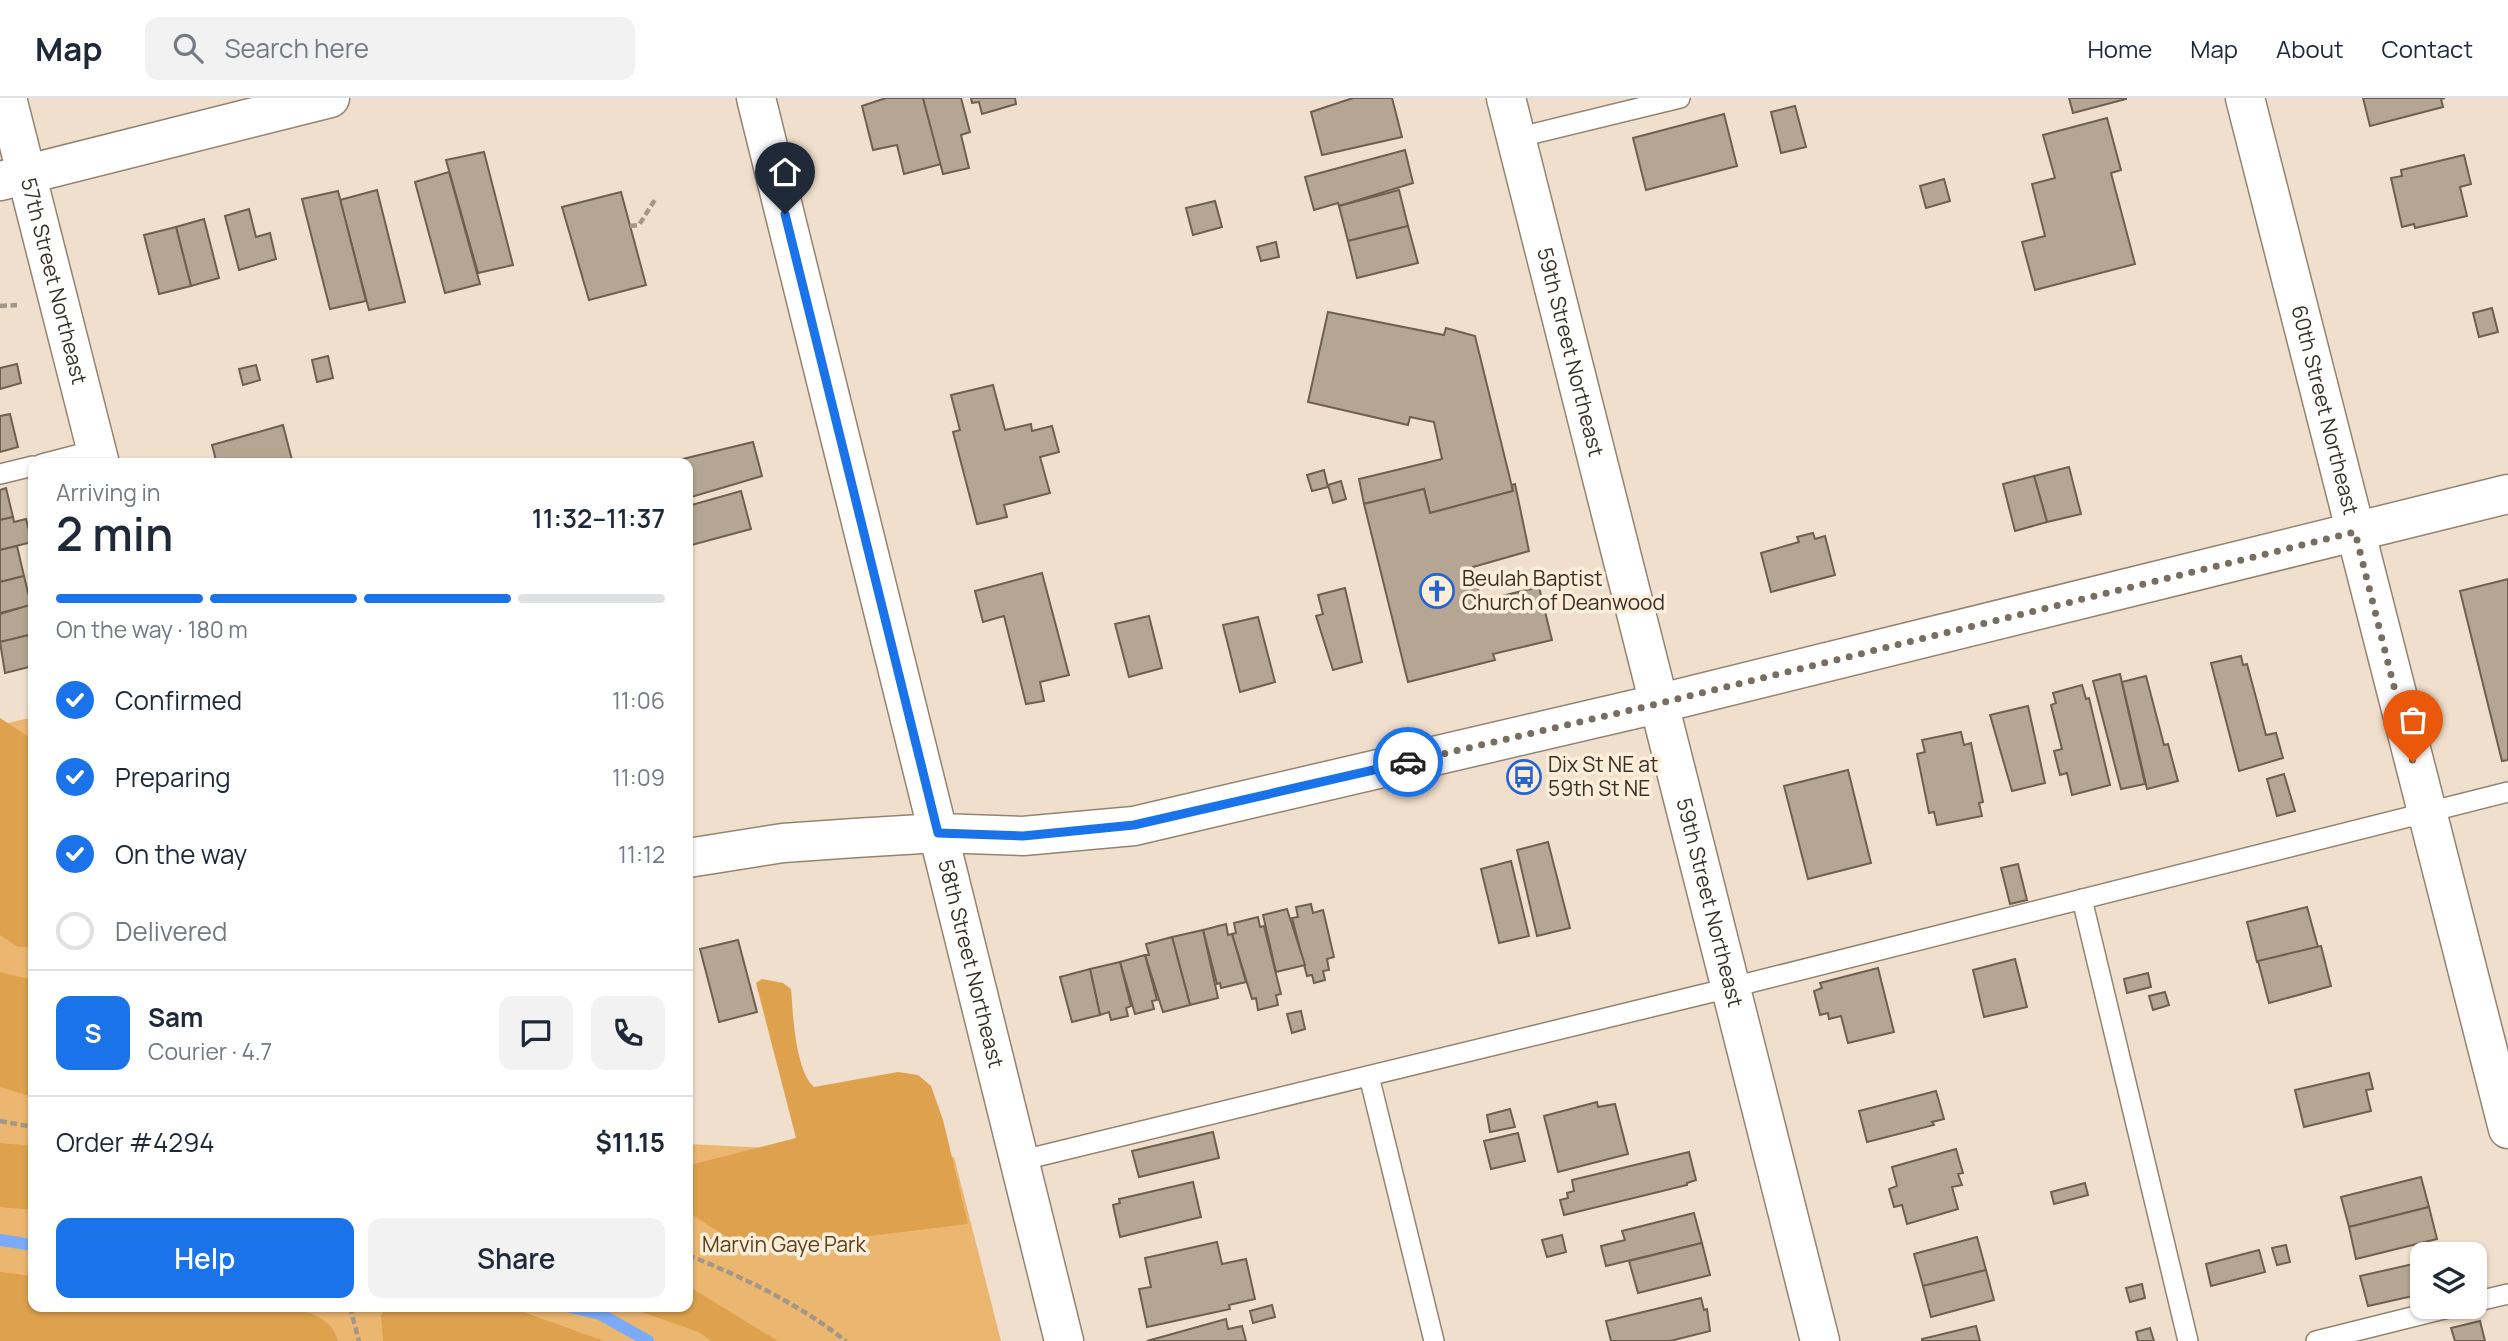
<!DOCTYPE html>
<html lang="en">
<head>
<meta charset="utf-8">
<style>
  :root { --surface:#fff; --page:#f2f2f3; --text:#1f2937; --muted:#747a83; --line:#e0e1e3; --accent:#1a73e8 }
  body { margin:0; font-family:Manrope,sans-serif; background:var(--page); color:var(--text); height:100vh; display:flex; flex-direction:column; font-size:26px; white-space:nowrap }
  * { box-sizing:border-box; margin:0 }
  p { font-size:23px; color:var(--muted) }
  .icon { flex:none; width:38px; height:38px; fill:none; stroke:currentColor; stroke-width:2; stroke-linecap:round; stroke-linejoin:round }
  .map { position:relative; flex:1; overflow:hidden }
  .details { position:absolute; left:28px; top:360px; width:665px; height:854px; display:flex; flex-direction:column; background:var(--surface); border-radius:14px; box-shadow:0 2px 5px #0004 }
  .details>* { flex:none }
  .fabs { position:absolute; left:2410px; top:1144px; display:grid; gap:14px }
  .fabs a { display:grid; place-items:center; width:77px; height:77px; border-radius:14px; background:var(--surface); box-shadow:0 2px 5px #0004; font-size:35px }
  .pin { position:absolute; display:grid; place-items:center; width:60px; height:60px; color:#fff; margin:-72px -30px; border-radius:50% 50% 50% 0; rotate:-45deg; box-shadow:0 0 7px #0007 }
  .pin .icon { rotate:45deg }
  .courier { position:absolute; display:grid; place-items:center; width:70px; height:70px; margin:-35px; border:5px solid #1a73e8; border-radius:50%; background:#fff; color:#222; box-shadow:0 2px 9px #0007 }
  .summary em { font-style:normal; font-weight:600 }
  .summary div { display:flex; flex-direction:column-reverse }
  .summary { display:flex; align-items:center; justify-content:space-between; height:119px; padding:0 28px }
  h1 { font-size:46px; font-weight:600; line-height:52px }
  .bar { display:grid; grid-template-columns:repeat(4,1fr); gap:10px 7px; align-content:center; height:84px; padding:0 28px }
  .bar i { height:9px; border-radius:5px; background:var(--line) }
  .bar .current { background:var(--accent) }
  .bar p { grid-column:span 4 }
  .line { display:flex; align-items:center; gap:18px; padding:0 28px; border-top:2px solid var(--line) }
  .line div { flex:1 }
  .round { display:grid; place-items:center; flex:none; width:74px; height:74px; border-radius:14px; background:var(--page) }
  ol { padding:0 28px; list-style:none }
  li { display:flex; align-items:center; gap:21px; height:77px }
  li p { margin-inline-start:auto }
  li .icon { padding:7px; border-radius:50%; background:var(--accent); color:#fff; stroke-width:4 }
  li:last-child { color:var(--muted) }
  li i { width:38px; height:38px; border:4px solid var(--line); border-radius:50% }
  .button { display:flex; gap:14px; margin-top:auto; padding:14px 28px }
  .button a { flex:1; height:80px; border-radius:14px; background:var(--accent); color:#fff; font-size:28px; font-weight:600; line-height:80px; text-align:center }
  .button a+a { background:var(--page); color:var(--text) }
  header { display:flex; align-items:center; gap:42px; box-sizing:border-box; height:98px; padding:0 35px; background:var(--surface); border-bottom:2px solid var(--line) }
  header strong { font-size:33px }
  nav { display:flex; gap:38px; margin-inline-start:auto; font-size:24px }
  .search { width:490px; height:63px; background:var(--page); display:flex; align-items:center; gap:18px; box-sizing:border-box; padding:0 24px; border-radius:14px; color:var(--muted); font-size:26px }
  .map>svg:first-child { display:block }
  .green { fill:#ebb670 }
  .forest { fill:#dea14d }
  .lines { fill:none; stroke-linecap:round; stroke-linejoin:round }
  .stream { stroke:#7babf8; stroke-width:12 }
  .building { fill:#b5a693; stroke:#6e604f; stroke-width:2 }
  .lane-casing { stroke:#938472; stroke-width:22 }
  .street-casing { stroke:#938472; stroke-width:41 }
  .path { stroke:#a39788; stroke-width:4.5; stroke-dasharray:7 3.5; stroke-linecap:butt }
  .lane { stroke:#fff; stroke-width:19 }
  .street { stroke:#fff; stroke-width:38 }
  .done { stroke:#776d61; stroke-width:7; stroke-dasharray:0 12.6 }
  .route { stroke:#1a73e8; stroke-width:9 }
  .labels { text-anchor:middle; stroke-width:7; stroke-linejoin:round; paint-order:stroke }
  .street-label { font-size:21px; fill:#363028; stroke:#fdedd9 }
  .poi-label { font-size:21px; fill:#363028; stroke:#fdedd9; text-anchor:start }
  .park-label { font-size:21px; fill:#583e1b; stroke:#fdedd9 }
</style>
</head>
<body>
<header>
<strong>Map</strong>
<div class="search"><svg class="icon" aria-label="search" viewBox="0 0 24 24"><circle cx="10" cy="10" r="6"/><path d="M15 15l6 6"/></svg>Search here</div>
<nav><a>Home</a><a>Map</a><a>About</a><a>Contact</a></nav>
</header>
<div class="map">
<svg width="2508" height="1243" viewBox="0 0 2508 1243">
  <rect width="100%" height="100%" fill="#f0dfcc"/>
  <g class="green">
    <path d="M33 619V1186L0 1185V627Z"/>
    <path d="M688 1046 954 1059 1001 1243H169L171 1209H688Z"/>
  </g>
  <g class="forest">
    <path d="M0 620 33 642V849H18L0 837Z"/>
    <path d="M0 874 33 882V999L0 989Z"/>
    <path d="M762 881 783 885 791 891C793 916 795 972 814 989L898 974 918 977 931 988 943 1022 968 1126 754 1152 745 1151 688 1114V1062L694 1066 796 1040 756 885Z"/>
    <path d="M0 1045 33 1048V1112L0 1109Z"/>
    <path d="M0 1174 33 1178V1209H285C308 1215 331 1217 338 1243H0Z"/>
    <path d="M688 1188 778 1243H711L699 1234 627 1209H688Z"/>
    <path d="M388 1209H509L604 1243H383L381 1217Z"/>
  </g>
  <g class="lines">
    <g class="stream">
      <path d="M0 1142 33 1147"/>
      <path d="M571 1209 600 1216 648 1243"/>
    </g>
  </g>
  <g class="building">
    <path d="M886 0H923L941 66 904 76 897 47 873 52 862 8Z"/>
    <path d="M923 0H961L970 34 961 37 969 70 943 76Z"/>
    <path d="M971 0H1015L1016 6 982 16 979 4 972 5Z"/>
    <path d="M1353 0H1392L1402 39 1322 57 1311 14Z"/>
    <path d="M2069 0H2126V1L2073 15Z"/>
    <path d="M2363 0H2445L2441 1 2443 9 2370 28Z"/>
    <path d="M1795 8 1806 49 1781 55 1771 14Z"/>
    <path d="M1724 16 1737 68 1646 92 1633 40Z"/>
    <path d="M2107 20 2121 72 2111 75 2135 166 2035 192 2022 144 2045 138 2032 86 2055 80 2043 37Z"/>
    <path d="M1405 52 1413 85 1339 108 1338 105 1314 112 1305 79Z"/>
    <path d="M484 54 513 167 478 175 446 62Z"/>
    <path d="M2464 57 2471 86 2460 89 2467 118 2415 130 2414 126 2402 129 2391 80 2402 78 2401 72Z"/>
    <path d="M449 74 480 186 445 195 415 84Z"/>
    <path d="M1944 81 1950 103 1926 110 1920 88Z"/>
    <path d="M377 92 405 204 369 212 340 102Z"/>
    <path d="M1399 92 1408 128 1348 143 1339 108Z"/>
    <path d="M338 93 366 203 330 211 302 101Z"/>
    <path d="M621 94 646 187 589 202 562 109Z"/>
    <path d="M1215 103 1222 129 1193 137 1186 110Z"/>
    <path d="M249 111 256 139 270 135 276 161 239 172 225 118Z"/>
    <path d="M204 121 219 180 191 188 176 129Z"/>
    <path d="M1408 128 1418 165 1357 180 1348 143Z"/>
    <path d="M176 129 191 188 159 196 144 137Z"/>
    <path d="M1276 144 1279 159 1261 163 1257 149Z"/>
    <path d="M2492 210 2498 234 2479 239 2473 215Z"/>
    <path d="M1328 214 1444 237 1446 230 1475 238 1513 393 1430 415 1424 391 1364 406 1359 381 1442 361 1434 324 1410 319 1408 327 1308 304Z"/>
    <path d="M328 258 333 280 317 284 312 262Z"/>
    <path d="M17 266 21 285 0 291V270Z"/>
    <path d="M256 267 260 282 243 287 239 271Z"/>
    <path d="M993 287 1005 332 1031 326 1032 333 1052 328 1059 354 1040 359 1050 395 1004 407 1007 419 977 426 953 334 960 332 951 297Z"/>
    <path d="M10 316 18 349 0 354V318Z"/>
    <path d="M283 327 293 366H217L212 347Z"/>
    <path d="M753 344 762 378 688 400V366H662Z"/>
    <path d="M2069 369 2081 416 2047 424 2034 378Z"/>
    <path d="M1324 372 1328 389 1312 393 1307 377Z"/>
    <path d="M2034 378 2047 424 2015 433 2003 386Z"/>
    <path d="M1341 383 1346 401 1333 405 1328 387Z"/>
    <path d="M1515 386 1529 453 1473 469 1481 503 1539 489 1552 542 1493 556 1495 562 1408 584 1364 406 1424 391 1430 415 1513 393 1512 387Z"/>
    <path d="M6 390 13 419 0 422V392Z"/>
    <path d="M741 393 751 431 688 448V408Z"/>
    <path d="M13 419 14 424 26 421 32 444 0 452V422Z"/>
    <path d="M1813 435 1815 441 1825 438 1835 477 1771 494 1761 455 1799 444 1797 439Z"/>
    <path d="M17 448 24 478 0 484V452Z"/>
    <path d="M1042 475 1069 577 1040 584 1044 603 1026 606 1004 518 983 524 975 493Z"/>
    <path d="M24 478 31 507 0 515V484Z"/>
    <path d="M2508 481V662L2502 663 2460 493Z"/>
    <path d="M1345 490 1362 564 1333 572 1316 518 1323 516 1318 497Z"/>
    <path d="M33 506V536L0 544V516Z"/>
    <path d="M1149 518 1162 570 1129 579 1115 526Z"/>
    <path d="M1258 519 1275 584 1240 594 1223 527Z"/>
    <path d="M33 536V568L5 575 0 544Z"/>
    <path d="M2241 558 2243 567 2247 566 2266 637 2276 635 2283 660 2239 673 2211 565Z"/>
    <path d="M2120 576 2145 686 2121 691 2093 583Z"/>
    <path d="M2146 578 2164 647 2168 646 2178 683 2147 691 2122 584Z"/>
    <path d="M2082 587 2086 601 2089 600 2110 687 2072 697 2067 675 2060 677 2054 653 2062 651 2051 607 2056 605 2053 595Z"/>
    <path d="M2028 608 2045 685 2012 693 1990 617Z"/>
    <path d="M1961 634 1964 647 1971 645 1983 704 1979 705 1982 718 1937 727 1934 714 1929 715 1917 656 1925 654 1922 642Z"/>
    <path d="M1848 672 1871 765 1808 781 1784 688Z"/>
    <path d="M2284 676 2295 713 2277 718 2267 681Z"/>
    <path d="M1548 744 1570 830 1537 838 1517 752Z"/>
    <path d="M1511 763 1529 838 1499 845 1481 771Z"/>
    <path d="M2018 766 2027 802 2010 806 2001 770Z"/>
    <path d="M1311 806 1313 815 1323 812 1334 859 1327 861 1329 872 1323 873 1325 882 1314 885 1312 877 1307 878 1292 820 1298 819 1296 809Z"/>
    <path d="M2307 809 2318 849 2257 864 2247 824Z"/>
    <path d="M1287 811 1305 867 1276 874 1263 817Z"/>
    <path d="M1258 819 1260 829 1264 828 1281 896 1276 897 1278 907 1258 912 1256 900 1252 901 1232 836 1236 835 1234 825Z"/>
    <path d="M1226 826 1228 837 1232 836 1246 884 1221 890 1220 885 1217 886 1203 832Z"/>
    <path d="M1203 832 1218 900 1190 907 1172 839Z"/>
    <path d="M1172 839 1190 907 1163 914 1145 857H1149L1146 846Z"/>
    <path d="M738 842 757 914 719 924 700 851Z"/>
    <path d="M2321 848 2331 888 2269 905 2258 863Z"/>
    <path d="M1145 857 1157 902 1152 903 1154 911 1135 916 1120 864Z"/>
    <path d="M2015 861 2027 909 1984 919 1973 872Z"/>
    <path d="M1120 864 1131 908 1126 910 1128 918 1111 922 1109 914 1100 917 1090 871Z"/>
    <path d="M1878 870 1894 934 1848 945 1841 918 1829 921 1828 915 1820 917 1814 893 1822 890 1820 885Z"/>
    <path d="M1090 871 1100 917 1072 924 1060 879Z"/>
    <path d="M2148 875 2151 889 2127 895 2124 881Z"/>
    <path d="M2165 894 2169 907 2153 912 2149 898Z"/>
    <path d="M1301 913 1305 931 1292 935 1287 916Z"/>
    <path d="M2369 975 2373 991 2366 992 2371 1013 2304 1029 2295 992Z"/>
    <path d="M1936 993 1944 1021 1932 1024 1934 1027 1867 1044 1859 1013Z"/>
    <path d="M1597 1004 1598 1009 1615 1006 1628 1056 1558 1074 1544 1018Z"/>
    <path d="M1510 1011 1515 1029 1490 1034 1487 1017Z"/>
    <path d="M1213 1034 1219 1060 1139 1079 1132 1053Z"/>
    <path d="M1518 1035 1525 1063 1491 1071 1484 1043Z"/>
    <path d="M1956 1051 1963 1075 1958 1076 1962 1087 1952 1089 1958 1111 1907 1126 1902 1107 1894 1109 1889 1091 1897 1088 1892 1069Z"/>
    <path d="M1689 1054 1696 1082 1687 1085V1087L1564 1117 1560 1102 1568 1100 1567 1095 1574 1093 1572 1082Z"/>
    <path d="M2421 1079 2429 1109 2349 1129 2341 1099Z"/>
    <path d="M1193 1084 1201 1119 1120 1139 1113 1107 1120 1105 1119 1101Z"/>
    <path d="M2085 1085 2088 1097 2054 1106 2051 1094Z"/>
    <path d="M2429 1109 2437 1141 2356 1161 2349 1129Z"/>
    <path d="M1694 1115 1702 1145 1606 1168 1601 1148 1625 1142 1622 1133Z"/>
    <path d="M1562 1137 1566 1154 1547 1159 1542 1142Z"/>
    <path d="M1977 1139 1986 1172 1923 1188 1914 1156Z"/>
    <path d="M1217 1144 1222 1166 1246 1161 1255 1201 1229 1207 1230 1211 1147 1229 1139 1191 1151 1189 1145 1160Z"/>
    <path d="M1702 1145 1710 1177 1638 1195 1629 1163Z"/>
    <path d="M2286 1147 2290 1164 2277 1167 2272 1150Z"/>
    <path d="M2259 1152 2265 1174 2211 1188 2206 1166Z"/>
    <path d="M2422 1164V1196L2368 1208 2360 1178Z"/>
    <path d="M1986 1172 1994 1202 1931 1219 1923 1188Z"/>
    <path d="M2142 1186 2145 1200 2130 1204 2126 1190Z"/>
    <path d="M1701 1200 1704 1212 1707 1211 1710 1233 1670 1243H1611L1606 1223Z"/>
    <path d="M1272 1207 1275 1219 1253 1225 1250 1213Z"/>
    <path d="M1226 1221 1228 1231 1242 1228 1246 1243H1147Z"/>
    <path d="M2480 1223 2485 1243H2455L2451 1230Z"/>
    <path d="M1976 1228 1980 1243H1922V1241Z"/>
    <path d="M2150 1230 2154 1243H2138L2136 1234Z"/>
  </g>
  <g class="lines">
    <g class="lane-casing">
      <g id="lane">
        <path d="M1516 40 1680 0"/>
        <path d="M42 366 96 352"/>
        <path d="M0 376 33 368"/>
        <path d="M2082 801 2188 1243"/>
        <path d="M1369 978 1434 1243"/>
        <path d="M1019 1063 1729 890 2508 694"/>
        <path d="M2474 1204 2508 1196"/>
        <path d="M2316 1243 2452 1209"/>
      </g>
    </g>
    <g class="street-casing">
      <g id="street">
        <path id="s1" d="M7 0 100 366"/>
        <path id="s2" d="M756 0 1064 1243"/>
        <path id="s3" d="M1506 0 1820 1243"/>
        <path id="s4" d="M2245 0 2508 1031"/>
        <path d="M0 83 330 0"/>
        <path d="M688 760 783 745 855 740 938 735 1023 738 1134 728 1657 606 2508 396"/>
      </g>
    </g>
    <g class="path">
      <path d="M630 128 639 127 656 100"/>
      <path d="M0 208 17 207"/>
      <path d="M0 1023 33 1029"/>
      <path d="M688 1157C745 1180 797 1205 846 1243"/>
      <path d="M350 1209 359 1243"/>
    </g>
    <use href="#lane" class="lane"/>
    <use href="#street" class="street"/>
  </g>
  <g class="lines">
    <path class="done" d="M1408 664 1657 606 2355 434 2413 664"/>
    <path class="route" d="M785 116 938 735 1023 738 1134 727 1408 664"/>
  </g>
  <defs>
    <g id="church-ring" transform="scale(1.75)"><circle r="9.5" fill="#fdedd9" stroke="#2265d1" stroke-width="1.5"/><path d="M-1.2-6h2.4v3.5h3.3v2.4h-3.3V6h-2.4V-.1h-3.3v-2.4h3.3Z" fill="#2265d1"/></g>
    <g id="bus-ring" transform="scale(1.75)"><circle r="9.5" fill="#fdedd9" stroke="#2265d1" stroke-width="1.5"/><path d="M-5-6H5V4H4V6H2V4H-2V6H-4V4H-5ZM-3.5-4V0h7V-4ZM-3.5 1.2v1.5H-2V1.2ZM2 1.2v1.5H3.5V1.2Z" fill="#2265d1"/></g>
  </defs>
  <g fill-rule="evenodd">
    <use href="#church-ring" x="1437" y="493"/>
    <use href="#bus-ring" x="1524" y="679"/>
  </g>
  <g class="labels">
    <g class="street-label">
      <text dy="7" stroke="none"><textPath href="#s1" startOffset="189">57th Street Northeast</textPath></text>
      <text dy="7" stroke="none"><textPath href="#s3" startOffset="262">59th Street Northeast</textPath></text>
      <text dy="7" stroke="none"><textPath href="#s4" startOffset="322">60th Street Northeast</textPath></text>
      <text dy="7" stroke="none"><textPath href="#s3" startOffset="830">59th Street Northeast</textPath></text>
      <text dy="7" stroke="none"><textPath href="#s2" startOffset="892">58th Street Northeast</textPath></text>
    </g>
    <g class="poi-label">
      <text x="1462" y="488">Beulah Baptist<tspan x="1462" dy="24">Church of Deanwood</tspan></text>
      <text x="1548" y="674">Dix St NE at<tspan x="1548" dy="24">59th St NE</tspan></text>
    </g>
    <g class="park-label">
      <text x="784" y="1154">Marvin Gaye Park</text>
    </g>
  </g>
</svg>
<div class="fabs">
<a><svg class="icon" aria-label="layers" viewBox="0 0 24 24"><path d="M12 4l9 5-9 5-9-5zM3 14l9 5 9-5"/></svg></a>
</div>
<div class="pin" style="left:2413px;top:664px;background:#ea580c"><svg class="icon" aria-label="bag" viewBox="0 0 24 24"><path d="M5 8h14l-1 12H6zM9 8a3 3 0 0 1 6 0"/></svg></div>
<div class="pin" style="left:785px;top:116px;background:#1f2937"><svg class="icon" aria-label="home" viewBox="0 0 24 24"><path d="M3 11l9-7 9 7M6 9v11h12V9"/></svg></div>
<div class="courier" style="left:1408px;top:664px"><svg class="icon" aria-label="car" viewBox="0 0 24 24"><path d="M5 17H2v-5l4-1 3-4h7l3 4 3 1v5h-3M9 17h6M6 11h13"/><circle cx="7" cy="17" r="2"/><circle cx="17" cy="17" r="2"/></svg></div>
<section class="details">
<div class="summary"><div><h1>2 min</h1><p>Arriving in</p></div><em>11:32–11:37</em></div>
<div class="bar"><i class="current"></i><i class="current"></i><i class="current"></i><i></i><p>On the way · 180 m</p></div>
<ol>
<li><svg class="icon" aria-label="check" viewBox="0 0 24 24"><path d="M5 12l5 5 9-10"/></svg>Confirmed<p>11:06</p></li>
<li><svg class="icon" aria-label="check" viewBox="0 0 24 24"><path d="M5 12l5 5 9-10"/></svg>Preparing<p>11:09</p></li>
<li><svg class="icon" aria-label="check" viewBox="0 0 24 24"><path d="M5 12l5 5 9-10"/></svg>On the way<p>11:12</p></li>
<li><i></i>Delivered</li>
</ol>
<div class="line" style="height:126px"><b class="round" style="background:var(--accent);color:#fff">S</b><div><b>Sam</b><p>Courier · 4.7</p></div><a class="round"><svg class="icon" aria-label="chat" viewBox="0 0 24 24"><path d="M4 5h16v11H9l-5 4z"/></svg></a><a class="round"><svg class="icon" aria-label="phone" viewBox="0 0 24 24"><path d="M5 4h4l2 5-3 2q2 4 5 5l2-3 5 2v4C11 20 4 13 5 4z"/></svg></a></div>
<div class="line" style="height:91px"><div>Order #4294</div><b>$11.15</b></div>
<div class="button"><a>Help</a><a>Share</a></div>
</section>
</div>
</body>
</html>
